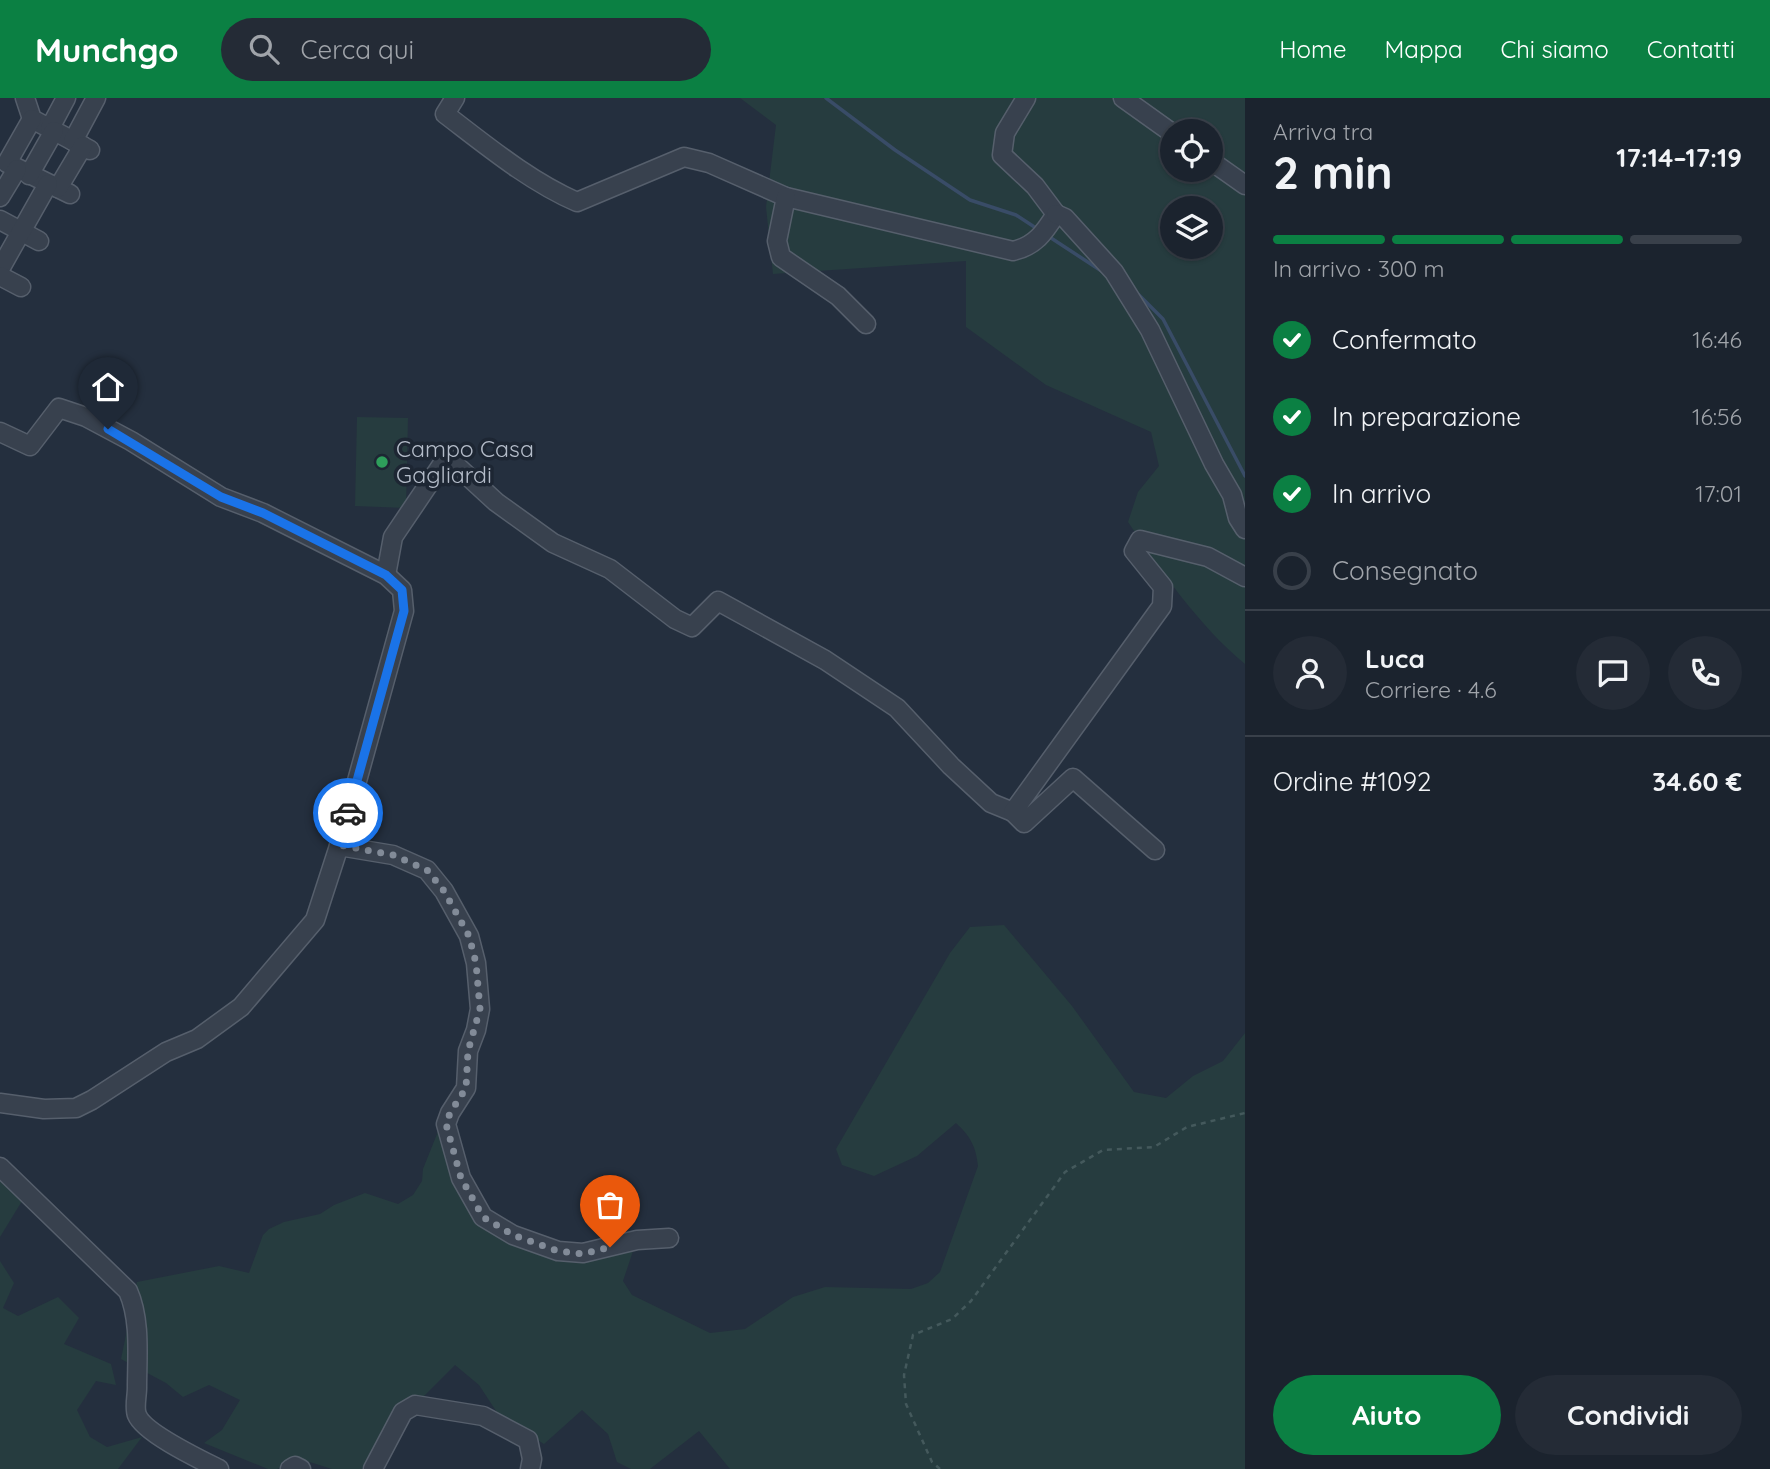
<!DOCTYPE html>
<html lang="it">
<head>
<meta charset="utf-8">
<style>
  :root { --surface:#1b232e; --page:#242b36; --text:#f1f3f6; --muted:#a0a4aa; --line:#39404a; --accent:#0b8043 }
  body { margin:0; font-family:Quicksand,sans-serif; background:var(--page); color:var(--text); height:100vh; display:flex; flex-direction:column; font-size:26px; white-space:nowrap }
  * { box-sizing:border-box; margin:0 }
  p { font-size:23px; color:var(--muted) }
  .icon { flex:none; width:38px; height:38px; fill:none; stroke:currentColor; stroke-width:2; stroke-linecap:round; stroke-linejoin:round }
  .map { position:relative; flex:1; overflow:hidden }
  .sheet { display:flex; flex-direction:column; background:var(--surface); width:525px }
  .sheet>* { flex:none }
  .fabs { position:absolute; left:1160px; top:21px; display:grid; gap:14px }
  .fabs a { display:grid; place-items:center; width:63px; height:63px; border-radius:50%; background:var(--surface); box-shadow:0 2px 5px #0004,0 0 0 2px var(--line); font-size:35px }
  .pin { position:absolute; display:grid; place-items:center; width:60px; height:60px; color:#fff; margin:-72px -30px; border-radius:50% 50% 50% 0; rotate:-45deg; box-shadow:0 0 7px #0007 }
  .pin .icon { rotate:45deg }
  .courier { position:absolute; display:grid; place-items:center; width:70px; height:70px; margin:-35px; border:5px solid #1a73e8; border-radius:50%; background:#fff; color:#222; box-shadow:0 2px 9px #0007 }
  .overview em { font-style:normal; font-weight:800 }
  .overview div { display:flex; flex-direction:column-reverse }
  .overview { display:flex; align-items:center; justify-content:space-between; height:119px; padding:0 28px }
  h1 { font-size:46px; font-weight:800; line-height:52px }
  .bar { display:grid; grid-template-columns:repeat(4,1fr); gap:10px 7px; align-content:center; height:84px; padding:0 28px }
  .bar i { height:9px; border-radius:5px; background:var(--line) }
  .bar .current { background:var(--accent) }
  .bar p { grid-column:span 4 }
  .line { display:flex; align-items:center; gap:18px; padding:0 28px; border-top:2px solid var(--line) }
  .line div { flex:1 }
  .round { display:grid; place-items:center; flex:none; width:74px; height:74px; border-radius:37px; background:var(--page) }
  ol { padding:0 28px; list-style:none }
  li { display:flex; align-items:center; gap:21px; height:77px }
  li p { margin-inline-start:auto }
  li .icon { padding:7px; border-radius:50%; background:var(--accent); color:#fff; stroke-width:4 }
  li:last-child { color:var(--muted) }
  li i { width:38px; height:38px; border:4px solid var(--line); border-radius:50% }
  .cta { display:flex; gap:14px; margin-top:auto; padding:14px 28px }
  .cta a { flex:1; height:80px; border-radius:42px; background:var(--accent); color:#fff; font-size:28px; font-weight:800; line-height:80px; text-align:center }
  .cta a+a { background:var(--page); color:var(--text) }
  header { display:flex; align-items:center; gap:42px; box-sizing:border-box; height:98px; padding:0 35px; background:var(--accent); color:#fff }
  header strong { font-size:33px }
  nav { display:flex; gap:38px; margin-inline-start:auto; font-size:24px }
  .search { width:490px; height:63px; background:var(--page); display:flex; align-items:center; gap:18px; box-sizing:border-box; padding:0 24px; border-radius:38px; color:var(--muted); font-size:26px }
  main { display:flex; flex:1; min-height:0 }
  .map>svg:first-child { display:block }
  .green { fill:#263c3f; fill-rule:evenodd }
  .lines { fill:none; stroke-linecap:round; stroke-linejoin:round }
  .stream { stroke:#394c67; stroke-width:3.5 }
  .minor-casing { stroke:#565f6c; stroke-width:21 }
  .path { stroke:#44595c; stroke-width:2.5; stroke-dasharray:5 5; stroke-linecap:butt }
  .minor { stroke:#38414e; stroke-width:18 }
  .done { stroke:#828b98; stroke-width:7; stroke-dasharray:0 12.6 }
  .route { stroke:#1a73e8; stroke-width:9 }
  .leisure-dot { fill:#2e9e5b; stroke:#1d2633; stroke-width:2.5 }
  .labels { text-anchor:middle; stroke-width:7; stroke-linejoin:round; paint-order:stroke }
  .poi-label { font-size:23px; fill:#b4bcc9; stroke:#1d2633; text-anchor:start }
</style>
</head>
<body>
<header>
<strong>Munchgo</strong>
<div class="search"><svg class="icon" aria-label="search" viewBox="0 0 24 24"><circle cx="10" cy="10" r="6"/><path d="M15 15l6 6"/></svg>Cerca qui</div>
<nav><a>Home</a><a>Mappa</a><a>Chi siamo</a><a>Contatti</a></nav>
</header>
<main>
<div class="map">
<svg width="1245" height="1371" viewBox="0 0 1245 1371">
  <rect width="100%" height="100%" fill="#242f3e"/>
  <g class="green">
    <path d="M740 0H1245V566C1198 527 1162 474 1128 424L1138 394 1159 368 1151 334 1046 287 966 229V163L773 176 766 109 776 27ZM1172 33H1211V72H1172ZM1172 110H1211V149H1172Z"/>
    <path d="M357 319 408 320 406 410 355 408Z"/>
    <path d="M1004 827 1072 908 1134 994 1166 1000 1193 978 1223 963 1245 935V1371H730L699 1333 650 1371H631L617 1364 608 1336 582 1312 544 1346 500 1319 479 1287 455 1267 424 1298 399 1307 362 1371H332L300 1361 277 1371H268L204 1345 222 1332 240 1302 209 1287 183 1299 166 1285 121 1261 137 1184 219 1168 249 1175 263 1137 269 1131 284 1124 320 1116 334 1107 365 1095 398 1106 413 1097 422 1083 423 1071 441 1026 457 1082 530 1150H634L623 1183 632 1197 710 1235 745 1231 793 1199 825 1189 911 1191 928 1185 940 1174 978 1068C976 1048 970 1038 956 1025L917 1058 874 1078 842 1067 836 1051 950 855 970 829Z"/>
    <path d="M0 1083 22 1103 0 1139Z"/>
    <path d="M0 1163 14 1185 3 1210 18 1218 58 1199 79 1220 64 1246 111 1266 116 1287 96 1283 77 1312 90 1339 107 1349 142 1339 118 1371H0Z"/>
  </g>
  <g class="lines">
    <g class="stream">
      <path d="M826 0 895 52 970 102 1016 117 1039 132"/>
      <path d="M1048 138 1103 174"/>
      <path d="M1134 192 1163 221 1245 378"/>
    </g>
    <g class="minor-casing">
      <g id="minor">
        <path d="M25 0 32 21 90 52"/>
        <path d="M455 0 445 16C487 48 529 83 577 104L684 59 709 65 786 99 1013 153C1035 148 1044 135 1056 116L1035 88 1002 57 1005 35 1026 0"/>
        <path d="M1123 0 1172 35"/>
        <path d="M32 21 7 65 70 96"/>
        <path d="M50 30 66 0"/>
        <path d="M73 43 96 0"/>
        <path d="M1211 63 1245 87"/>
        <path d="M29 77 54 33"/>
        <path d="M58 90 83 48"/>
        <path d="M0 99 17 71"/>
        <path d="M786 99 777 143 781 159 838 198 866 226"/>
        <path d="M1056 116 1065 120 1114 174 1150 232 1214 366 1232 397 1238 420 1245 431"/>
        <path d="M0 122 39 143"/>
        <path d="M0 171 48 86"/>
        <path d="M0 178 21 189"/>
        <path d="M0 334 30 348 59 310 86 319 131 343 221 399 263 415 386 477 402 492 404 513 339 748"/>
        <path d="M386 477 393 439 447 359 496 404 553 445 610 471 675 521 692 529 718 503 825 562 897 610 951 668 991 705 1013 714"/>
        <path d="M1155 752 1073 680 1024 725 1013 714 1162 508 1163 489 1134 453 1140 442 1208 459 1245 479"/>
        <path d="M0 1005 44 1011 76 1010 92 1002 166 954 197 941 241 909 315 822 339 748 393 757 427 772 444 793 469 838 476 865 480 911 476 932 468 953 466 990 450 1015 446 1026 461 1080 483 1119 513 1137 558 1153 583 1155 637 1142 669 1140"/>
        <path d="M0 1069 128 1193C141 1222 137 1259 137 1290 137 1298 134 1310 137 1317 144 1335 201 1362 219 1371"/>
        <path d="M290 1371 295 1368 301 1371"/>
        <path d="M373 1371 403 1314 415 1307 483 1318 528 1342 532 1361 530 1371"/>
      </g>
    </g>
    <path class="path" d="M940 1371 932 1364 906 1306 904 1277 913 1237 952 1221 971 1203 1065 1074 1103 1052 1154 1049 1187 1029 1245 1015"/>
    <use href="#minor" class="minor"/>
  </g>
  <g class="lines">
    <path class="done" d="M348 715 339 747 393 757 427 772 444 793 469 838 476 865 480 911 468 953 466 990 450 1015 446 1026 461 1080 483 1119 513 1137 558 1153 583 1156 610 1149"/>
    <path class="route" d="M108 331 221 399 263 415 386 477 402 492 404 513 348 715"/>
  </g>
  <circle class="leisure-dot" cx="382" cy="364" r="7"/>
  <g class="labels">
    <g class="poi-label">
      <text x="396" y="359">Campo Casa<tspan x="396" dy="26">Gagliardi</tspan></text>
    </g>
  </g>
</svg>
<div class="fabs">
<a><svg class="icon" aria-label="locate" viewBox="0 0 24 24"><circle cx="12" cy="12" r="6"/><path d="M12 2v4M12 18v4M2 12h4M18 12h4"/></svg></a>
<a><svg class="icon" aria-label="layers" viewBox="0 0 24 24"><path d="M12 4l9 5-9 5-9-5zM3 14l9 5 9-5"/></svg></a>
</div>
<div class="pin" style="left:610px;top:1149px;background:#ea580c"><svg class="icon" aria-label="bag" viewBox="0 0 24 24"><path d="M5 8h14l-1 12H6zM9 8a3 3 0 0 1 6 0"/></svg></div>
<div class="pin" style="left:108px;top:331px;background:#1f2937"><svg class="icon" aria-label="home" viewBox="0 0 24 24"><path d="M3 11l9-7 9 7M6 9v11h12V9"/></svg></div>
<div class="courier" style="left:348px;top:715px"><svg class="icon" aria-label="car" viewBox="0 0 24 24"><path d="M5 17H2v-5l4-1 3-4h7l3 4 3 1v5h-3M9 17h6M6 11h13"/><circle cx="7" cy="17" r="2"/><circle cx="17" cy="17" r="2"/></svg></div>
</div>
<section class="sheet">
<div class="overview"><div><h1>2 min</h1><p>Arriva tra</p></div><em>17:14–17:19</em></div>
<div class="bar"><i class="current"></i><i class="current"></i><i class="current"></i><i></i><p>In arrivo · 300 m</p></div>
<ol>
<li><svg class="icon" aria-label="check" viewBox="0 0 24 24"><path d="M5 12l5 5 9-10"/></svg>Confermato<p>16:46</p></li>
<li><svg class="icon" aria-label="check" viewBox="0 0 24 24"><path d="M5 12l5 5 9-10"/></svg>In preparazione<p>16:56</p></li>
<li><svg class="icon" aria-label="check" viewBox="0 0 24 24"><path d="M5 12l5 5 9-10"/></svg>In arrivo<p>17:01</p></li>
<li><i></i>Consegnato</li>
</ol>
<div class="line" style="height:126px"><a class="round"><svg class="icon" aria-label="person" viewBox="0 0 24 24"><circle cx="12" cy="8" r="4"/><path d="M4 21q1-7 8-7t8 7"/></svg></a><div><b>Luca</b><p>Corriere · 4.6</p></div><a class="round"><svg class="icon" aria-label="chat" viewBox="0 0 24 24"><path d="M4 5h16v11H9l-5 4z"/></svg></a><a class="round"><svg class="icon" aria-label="phone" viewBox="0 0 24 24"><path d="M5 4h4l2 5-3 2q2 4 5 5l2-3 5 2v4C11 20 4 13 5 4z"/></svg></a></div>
<div class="line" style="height:91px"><div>Ordine #1092</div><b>34.60 €</b></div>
<div class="cta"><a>Aiuto</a><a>Condividi</a></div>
</section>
</main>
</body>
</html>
